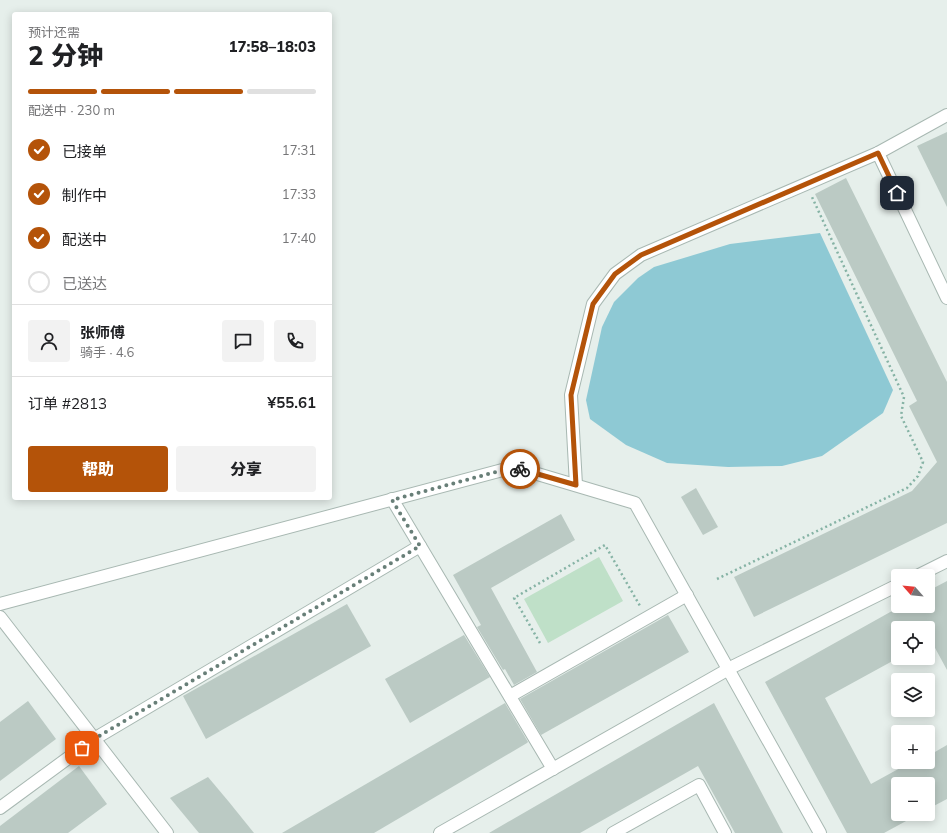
<!DOCTYPE html>
<html lang="zh">
<head>
<meta charset="utf-8">
<style>
  :root { --surface:#fff; --page:#f2f2f2; --text:#202124; --muted:#757577; --line:#e0e0e0; --accent:#b45309 }
  body { margin:0; font-family:Mulish,"Noto Sans SC",sans-serif; background:var(--page); color:var(--text); height:100vh; display:flex; flex-direction:column; font-size:15px; white-space:nowrap }
  * { box-sizing:border-box; margin:0 }
  p { font-size:13px; color:var(--muted) }
  .icon { flex:none; width:22px; height:22px; fill:none; stroke:currentColor; stroke-width:2; stroke-linecap:round; stroke-linejoin:round }
  .map { position:relative; flex:1; overflow:hidden }
  .details { position:absolute; left:12px; top:12px; width:320px; height:488px; display:flex; flex-direction:column; background:var(--surface); border-radius:4px; box-shadow:0 2px 10px #0003 }
  .details>* { flex:none }
  .needle { width:26px; rotate:297deg }
  .tools { position:absolute; left:891px; top:569px; display:grid; gap:8px }
  .tools a { display:grid; place-items:center; width:44px; height:44px; border-radius:4px; background:var(--surface); box-shadow:0 2px 10px #0003; font-size:20px }
  .pin { position:absolute; display:grid; place-items:center; width:34px; height:34px; color:#fff; margin:-17px; border-radius:8px; box-shadow:0 2px 6px #0006 }
  .courier { position:absolute; display:grid; place-items:center; width:40px; height:40px; margin:-20px; border:3px solid #b45309; border-radius:50%; background:#fff; color:#222; box-shadow:0 1px 5px #0007 }
  .head em { font-style:normal; font-weight:800 }
  .head div { display:flex; flex-direction:column-reverse }
  .head { display:flex; align-items:center; justify-content:space-between; height:68px; padding:0 16px }
  h1 { font-size:26px; font-weight:800; line-height:30px }
  .bar { display:grid; grid-template-columns:repeat(4,1fr); gap:6px 4px; align-content:center; height:48px; padding:0 16px }
  .bar i { height:5px; border-radius:3px; background:var(--line) }
  .bar .selected { background:var(--accent) }
  .bar p { grid-column:span 4 }
  .line { display:flex; align-items:center; gap:10px; padding:0 16px; border-top:1px solid var(--line) }
  .line div { flex:1 }
  .round { display:grid; place-items:center; flex:none; width:42px; height:42px; border-radius:4px; background:var(--page) }
  ol { padding:0 16px; list-style:none }
  li { display:flex; align-items:center; gap:12px; height:44px }
  li p { margin-inline-start:auto }
  li .icon { padding:4px; border-radius:50%; background:var(--accent); color:#fff; stroke-width:4 }
  li:last-child { color:var(--muted) }
  li i { width:22px; height:22px; border:2px solid var(--line); border-radius:50% }
  .cta { display:flex; gap:8px; margin-top:auto; padding:8px 16px }
  .cta a { flex:1; height:46px; border-radius:4px; background:var(--accent); color:#fff; font-size:16px; font-weight:800; line-height:46px; text-align:center }
  .cta a+a { background:var(--page); color:var(--text) }
  .map>svg:first-child { display:block }
  .green { fill:#bfe0c8 }
  .water { fill:#8ec9d4 }
  .building { fill:#bbcac4 }
  .lines { fill:none; stroke-linecap:round; stroke-linejoin:round }
  .street-casing { stroke:#a8b8b2; stroke-width:14 }
  .path { stroke:#86b3a5; stroke-width:2.5; stroke-dasharray:2 3; stroke-linecap:butt }
  .street { stroke:#fff; stroke-width:12 }
  .done { stroke:#687f78; stroke-width:4; stroke-dasharray:0 7.2 }
  .route { stroke:#b45309; stroke-width:5 }
</style>
</head>
<body>
<div class="map">
<svg width="947" height="833" viewBox="0 0 947 833">
  <rect width="100%" height="100%" fill="#e6efeb"/>
  <path class="green" d="M599 557 623 601 548 643 524 599Z"/>
  <path class="water" d="M820 233 893 390 883 413 822 456 782 466 728 467 667 463 626 445 590 419 586 400 602 327 614 302 638 278 654 267 730 244Z"/>
  <g class="building">
    <path d="M947 132V207L917 146Z"/>
    <path d="M846 178 947 382V523L754 617 734 577 912 491 937 462 909 406 917 401 815 194Z"/>
    <path d="M696 488 718 527 703 535 681 497Z"/>
    <path d="M561 514 575 540 491 588 537 672 514 685 505 669 503 670 477 627 481 625 453 575Z"/>
    <path d="M947 581V670L928 635V628H898V658L825 698 871 784 911 762H928V756L947 745V799L928 809V784H898V814H919L884 833H847L765 682 901 606H928V591Z"/>
    <path d="M347 604 371 646 206 739 183 696Z"/>
    <path d="M668 615 689 652 541 735 520 699Z"/>
    <path d="M464 635 490 677 410 723 385 679Z"/>
    <path d="M28 701 56 739 0 781V722Z"/>
    <path d="M505 703 528 742 527 743 374 833H282Z"/>
    <path d="M714 703 783 833H735L698 766 580 833H489Z"/>
    <path d="M79 766 107 804 68 833H0V826Z"/>
    <path d="M208 777 229 802 254 833H199L170 798Z"/>
  </g>
  <g class="lines">
    <g class="street-casing">
      <g id="street">
        <path d="M878 153 947 298"/>
        <path d="M576 485 571 395 593 304 615 274 641 255 878 153 947 115"/>
        <path d="M392 499 553 769"/>
        <path d="M917 576 947 561"/>
        <path d="M0 604 514 467 635 503 820 833"/>
        <path d="M0 617 167 833"/>
        <path d="M510 696 687 595"/>
        <path d="M0 808 94 739 420 546"/>
        <path d="M440 833 734 666 898 585"/>
        <path d="M613 833 699 785 725 833"/>
      </g>
    </g>
    <g class="path">
      <path d="M717 579 907 488 918 476 923 462 901 416 904 397 812 197"/>
      <path d="M540 643 514 598 605 545 640 606"/>
    </g>
    <use href="#street" class="street"/>
  </g>
  <g class="lines">
    <path class="done" d="M82 748 94 739 420 546 392 500 514 467 520 469"/>
    <path class="route" d="M520 469 576 485 571 395 593 304 615 274 641 255 878 153 897 193"/>
  </g>
</svg>
<div class="tools">
<a><svg class="needle" viewBox="-14 -14 28 28"><path d="M0-13l5 13h-10z" fill="#e53935"/><path d="M0 13l5-13h-10z" fill="#757577"/></svg></a>
<a><svg class="icon" aria-label="locate" viewBox="0 0 24 24"><circle cx="12" cy="12" r="6"/><path d="M12 2v4M12 18v4M2 12h4M18 12h4"/></svg></a>
<a><svg class="icon" aria-label="layers" viewBox="0 0 24 24"><path d="M12 4l9 5-9 5-9-5zM3 14l9 5 9-5"/></svg></a>
<a>+</a>
<a>−</a>
</div>
<div class="pin" style="left:82px;top:748px;background:#ea580c"><svg class="icon" aria-label="bag" viewBox="0 0 24 24"><path d="M5 8h14l-1 12H6zM9 8a3 3 0 0 1 6 0"/></svg></div>
<div class="pin" style="left:897px;top:193px;background:#1f2937"><svg class="icon" aria-label="home" viewBox="0 0 24 24"><path d="M3 11l9-7 9 7M6 9v11h12V9"/></svg></div>
<div class="courier" style="left:520px;top:469px"><svg class="icon" aria-label="bike" viewBox="0 0 24 24"><circle cx="6" cy="16" r="4"/><circle cx="18" cy="16" r="4"/><path d="M6 16l4-8h5l3 8M10 8l3 8H6M13 5h3"/></svg></div>
<section class="details">
<div class="head"><div><h1>2 分钟</h1><p>预计还需</p></div><em>17:58–18:03</em></div>
<div class="bar"><i class="selected"></i><i class="selected"></i><i class="selected"></i><i></i><p>配送中 · 230 m</p></div>
<ol>
<li><svg class="icon" aria-label="check" viewBox="0 0 24 24"><path d="M5 12l5 5 9-10"/></svg>已接单<p>17:31</p></li>
<li><svg class="icon" aria-label="check" viewBox="0 0 24 24"><path d="M5 12l5 5 9-10"/></svg>制作中<p>17:33</p></li>
<li><svg class="icon" aria-label="check" viewBox="0 0 24 24"><path d="M5 12l5 5 9-10"/></svg>配送中<p>17:40</p></li>
<li><i></i>已送达</li>
</ol>
<div class="line" style="height:72px"><a class="round"><svg class="icon" aria-label="person" viewBox="0 0 24 24"><circle cx="12" cy="8" r="4"/><path d="M4 21q1-7 8-7t8 7"/></svg></a><div><b>张师傅</b><p>骑手 · 4.6</p></div><a class="round"><svg class="icon" aria-label="chat" viewBox="0 0 24 24"><path d="M4 5h16v11H9l-5 4z"/></svg></a><a class="round"><svg class="icon" aria-label="phone" viewBox="0 0 24 24"><path d="M5 4h4l2 5-3 2q2 4 5 5l2-3 5 2v4C11 20 4 13 5 4z"/></svg></a></div>
<div class="line" style="height:52px"><div>订单 #2813</div><b>¥55.61</b></div>
<div class="cta"><a>帮助</a><a>分享</a></div>
</section>
</div>
</body>
</html>
